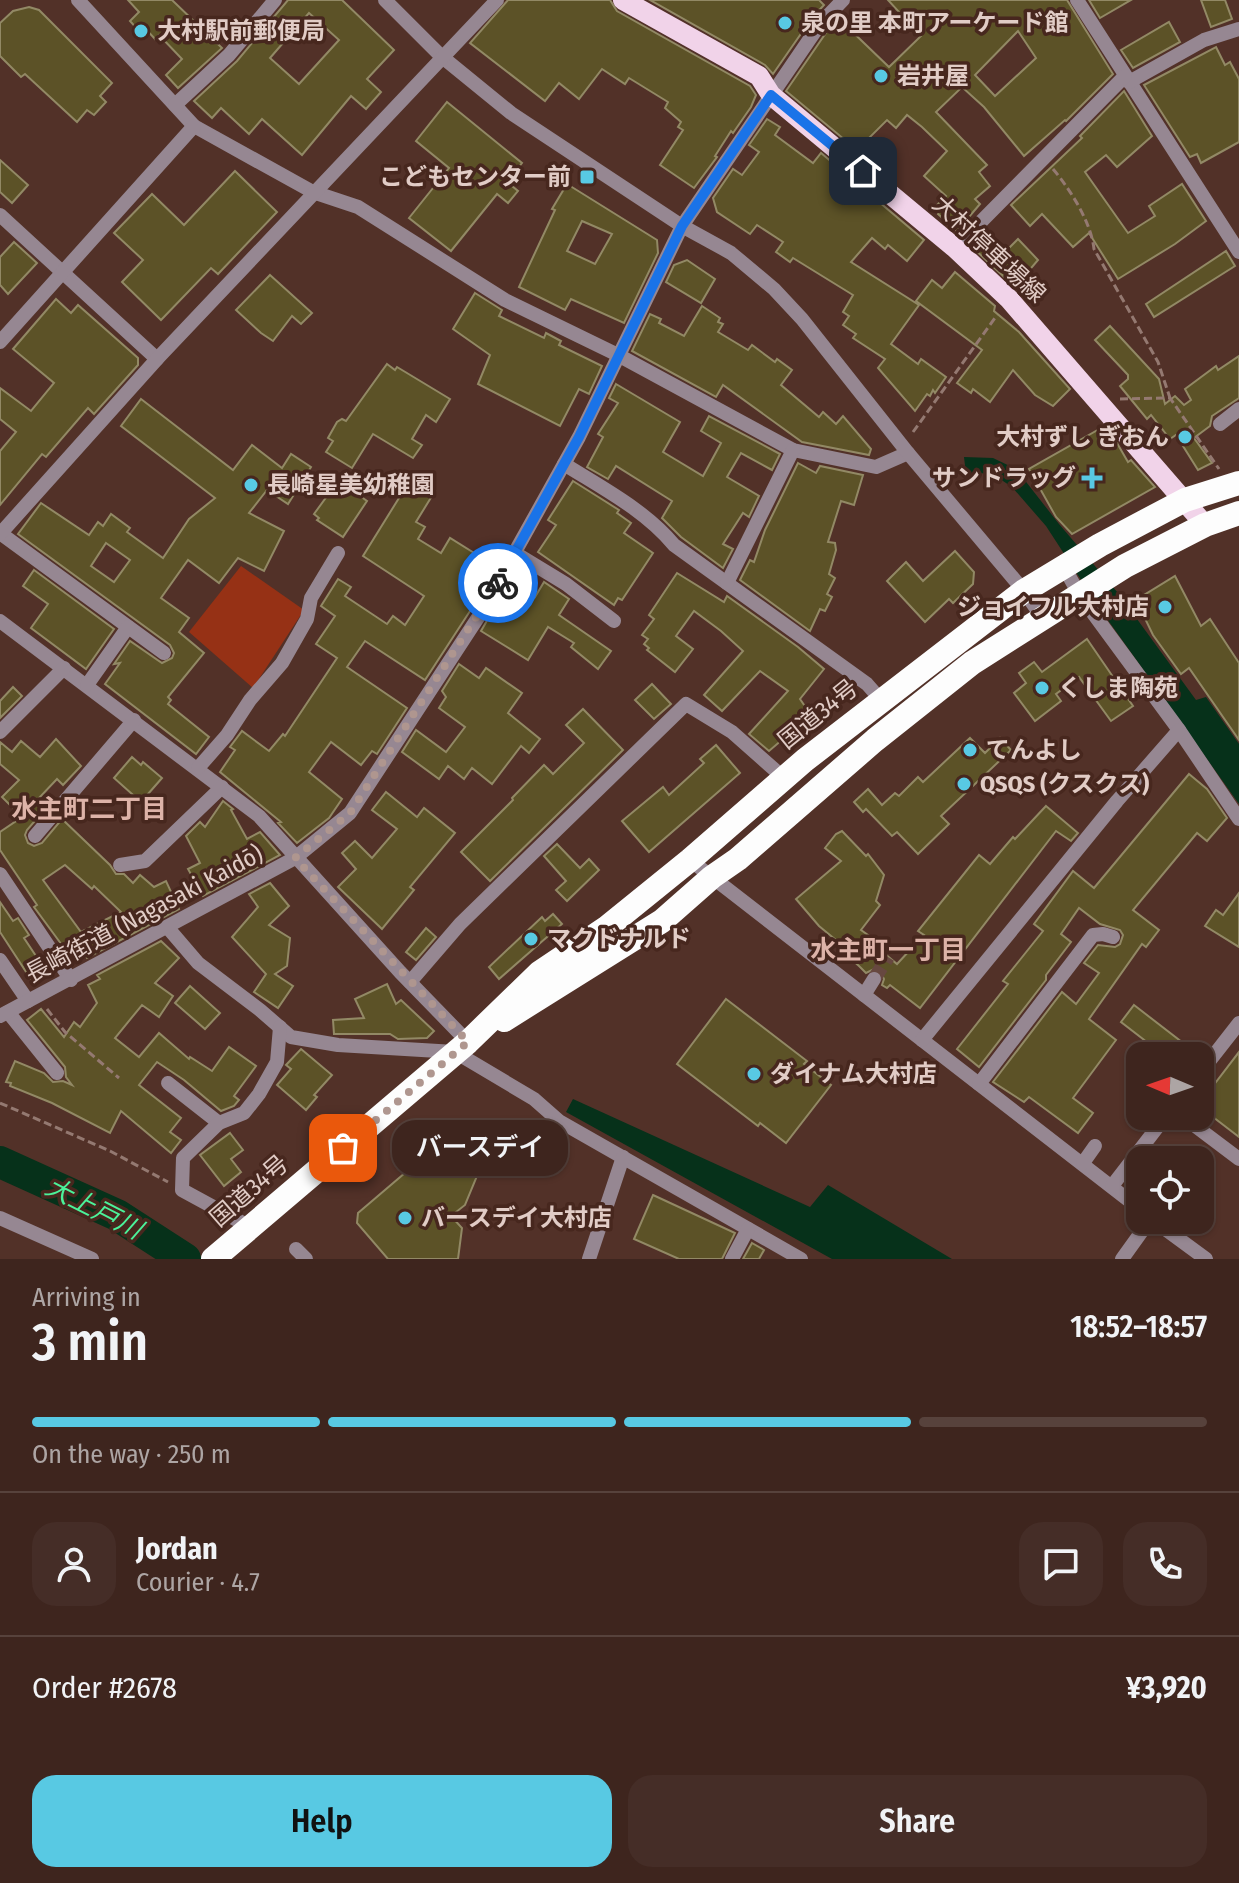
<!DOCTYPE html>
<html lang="en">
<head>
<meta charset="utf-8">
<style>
  :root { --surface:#3e251e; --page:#452d27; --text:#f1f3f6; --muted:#ada5a4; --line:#57423c; --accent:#58c9e3 }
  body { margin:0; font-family:"Fira Sans Condensed","Noto Sans JP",sans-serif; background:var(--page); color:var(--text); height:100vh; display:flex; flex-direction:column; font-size:30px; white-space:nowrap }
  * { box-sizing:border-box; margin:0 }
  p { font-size:26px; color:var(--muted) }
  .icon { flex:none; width:44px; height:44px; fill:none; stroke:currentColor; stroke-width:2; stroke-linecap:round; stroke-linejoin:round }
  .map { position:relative; height:1259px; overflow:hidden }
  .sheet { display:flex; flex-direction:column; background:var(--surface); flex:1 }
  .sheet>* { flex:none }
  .needle { width:52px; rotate:272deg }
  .tools { position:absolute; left:1126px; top:1042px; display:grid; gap:16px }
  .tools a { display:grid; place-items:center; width:88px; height:88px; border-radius:16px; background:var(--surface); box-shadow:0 2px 6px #0004,0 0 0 2px var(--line); font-size:40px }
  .pin { position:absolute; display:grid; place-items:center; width:68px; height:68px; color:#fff; margin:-34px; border-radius:16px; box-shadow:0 4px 12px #0006 }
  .courier { position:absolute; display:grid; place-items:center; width:80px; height:80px; margin:-40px; border:6px solid #1a73e8; border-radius:50%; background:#fff; color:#222; box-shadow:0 2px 10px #0007 }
  .bubble { position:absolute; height:56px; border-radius:24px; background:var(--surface); box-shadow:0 2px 6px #0004,0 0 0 2px var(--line); font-size:26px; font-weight:600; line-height:56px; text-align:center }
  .summary em { font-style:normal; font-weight:600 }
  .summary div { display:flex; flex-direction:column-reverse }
  .summary { display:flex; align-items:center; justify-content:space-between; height:136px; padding:0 32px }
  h1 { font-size:52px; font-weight:600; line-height:60px }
  .bar { display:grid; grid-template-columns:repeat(4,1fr); gap:12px 8px; align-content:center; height:96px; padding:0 32px }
  .bar i { height:10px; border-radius:6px; background:var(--line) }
  .bar .active { background:var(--accent) }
  .bar p { grid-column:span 4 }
  .line { display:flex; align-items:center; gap:20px; padding:0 32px; border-top:2px solid var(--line) }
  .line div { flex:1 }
  .round { display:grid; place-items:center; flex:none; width:84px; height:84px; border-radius:24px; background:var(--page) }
  .primary-button { display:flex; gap:16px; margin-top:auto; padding:16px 32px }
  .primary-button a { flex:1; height:92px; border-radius:24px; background:var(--accent); color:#111; font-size:32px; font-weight:600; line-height:92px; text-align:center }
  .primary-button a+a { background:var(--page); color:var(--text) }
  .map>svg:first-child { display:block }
  .green { fill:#963115 }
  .water { fill:#06311a }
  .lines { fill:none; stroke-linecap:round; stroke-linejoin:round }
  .river { stroke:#06311a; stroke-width:32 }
  .building { fill:#5c5227; stroke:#928965; stroke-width:2; fill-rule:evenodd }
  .minor-tunnel { stroke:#674840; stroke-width:14; stroke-dasharray:14 7; stroke-linecap:butt }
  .path { stroke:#947971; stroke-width:3; stroke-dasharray:8 4; stroke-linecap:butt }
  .minor { stroke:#968792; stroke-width:14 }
  .major { stroke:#f1d3e9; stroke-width:20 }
  .highway { stroke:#fdfdfd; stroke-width:24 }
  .done { stroke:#af968f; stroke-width:8; stroke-dasharray:0 14.4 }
  .route { stroke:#1a73e8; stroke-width:10 }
  .poi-dot { fill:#58c9e3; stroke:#47271e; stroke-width:3 }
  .labels { text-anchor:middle; stroke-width:7; stroke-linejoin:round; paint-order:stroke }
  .poi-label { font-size:24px; font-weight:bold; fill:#e1ccc6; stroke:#47271e; text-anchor:start }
  .street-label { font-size:24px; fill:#e1ccc6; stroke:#47271e }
  .neighbourhood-label { font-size:26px; font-weight:bold; fill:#ddb3a8; stroke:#47271e }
  .water-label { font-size:26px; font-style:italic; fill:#4bf29a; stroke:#47271e }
</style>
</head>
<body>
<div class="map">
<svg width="1239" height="1259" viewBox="0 0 1239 1259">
  <rect width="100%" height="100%" fill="#523128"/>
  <path class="green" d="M241 566 304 610 253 688 189 632Z"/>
  <g class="water">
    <path d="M964 457 993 458 1016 469 1059 524 1118 593 1196 700 1206 697 1239 744V804L1100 609 1046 526 1012 487 991 473 966 474Z"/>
    <path d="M573 1099 810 1207 828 1185 952 1259H832L566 1112Z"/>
  </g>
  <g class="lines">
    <path class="river" d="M0 1162 117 1215 185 1259"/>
  </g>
  <g class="building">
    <path d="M128 0H172L222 48 178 88 166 75 182 59 159 35 155 39 144 27 139 31 130 21 139 12Z"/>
    <path d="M288 0H342L394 50 367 79 381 92 366 109 351 96 302 155 262 119 249 134 221 108 212 118 194 101 237 61ZM309 13 339 40 299 84 270 58Z"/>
    <path d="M508 0H610L617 11 750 86 756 95 751 107 733 133 731 131 715 156 717 157 694 188 660 165 683 130 678 127 681 122 665 108 668 102 629 78 625 84 602 69 579 99 559 83 545 101 470 43Z"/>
    <path d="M650 0H819L824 5 812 18 773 74 765 65Z"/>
    <path d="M888 0H1067L1113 74 1066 121 1065 120 1024 156 984 107 962 87 936 112 987 165 979 172 990 186 975 199 980 204 957 231 938 214 939 212 935 207 946 196 924 176 947 151 922 127 907 115 896 128 887 120 857 150 786 91 828 30 839 19 889 67 921 36ZM1018 31 1036 58 995 96 975 75Z"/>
    <path d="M1089 0H1131L1100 18Z"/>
    <path d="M1201 0H1225L1232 19 1211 27Z"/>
    <path d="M29 7 39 10 112 83 100 96 106 102 94 115 87 110 77 122 25 74 21 77 0 56V23L13 11Z"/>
    <path d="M1169 22 1180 42 1133 68 1121 50Z"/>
    <path d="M1216 47 1225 65 1230 62 1239 79V142L1201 163 1197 154 1190 157 1144 85Z"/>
    <path d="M1124 91 1152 136 1117 167 1106 155 1085 172 1128 233 1155 216 1149 206 1182 184 1206 221 1175 244 1118 279 1089 233 1073 247 1042 214 1030 226 1011 205 1082 138 1080 136Z"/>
    <path d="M447 102 522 163 507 182 518 191 508 203 497 194 451 251 409 218 449 168 416 141Z"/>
    <path d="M767 119 780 127 775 135 813 163 821 153 924 240 907 261 888 245 885 249 872 238 851 262 919 305 891 344 918 364 921 359 946 377 935 393 933 390 930 396 927 394 915 411 878 368 885 359 853 338 856 334 843 325 849 316 843 312 853 295 793 258 790 262 776 252 783 242 757 225 750 234 717 212 713 198 733 169 742 175 759 152 749 145Z"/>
    <path d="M0 160 28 185 12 203 0 192Z"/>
    <path d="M235 171 277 212 218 274 211 268 161 320 122 282 143 260 114 233 152 194 184 225Z"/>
    <path d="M567 184 657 240 658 253 624 323 571 299 565 310 519 287 555 210 552 209ZM582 221 612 234 595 264 567 251Z"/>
    <path d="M984 232 1004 253 1018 239 1038 260 1015 287 971 246Z"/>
    <path d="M14 242 37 263 8 294 0 285V257Z"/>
    <path d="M1226 251 1235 266 1154 317 1146 304Z"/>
    <path d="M687 260 715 279 701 303 666 282 674 265Z"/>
    <path d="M955 272 995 306 994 311 1019 332 1070 389 1053 406 1035 395 1013 370 990 402 973 389 971 393 957 383 982 350 916 301 932 280 942 288Z"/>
    <path d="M270 275 312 313 301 324 292 316 273 341 261 333 236 310Z"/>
    <path d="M475 293 502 310 499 316 544 338 546 333 561 341 559 345 602 366 589 394 579 389 560 426 478 384 490 355 453 329Z"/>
    <path d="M56 299 71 313 78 305 138 358V365L94 414 88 408 46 457 42 454 0 505V451L16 432 0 419V388L31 411 54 383 13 349Z"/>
    <path d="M702 306 720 318 718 322 723 324 718 332 748 350 752 345 775 362 777 359 792 370 781 385 819 417 823 412 836 424 843 416 871 449 869 455 802 442 723 385 716 397 632 351 650 314 661 319 659 323 684 336Z"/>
    <path d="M1110 326 1159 379 1165 404 1175 396 1184 405 1191 400 1185 389 1216 366 1218 370 1239 356V398L1212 416 1210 426 1194 438 1212 463 1198 470 1176 435 1170 439 1151 415 1147 419 1120 386 1128 379V375L1095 340Z"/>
    <path d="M387 364 395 370 397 367 450 399 436 422 426 415 412 439 422 445 413 458 373 434 352 468 326 452 333 441 328 438 337 422 342 419 346 421Z"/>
    <path d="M616 384 680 422 663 452 703 476 721 443 701 431 709 416 780 454 772 470 741 453 727 477 759 496 749 517 743 513 723 544 733 549 723 568 681 537 662 518 672 501 616 466 608 479 587 467 603 437 598 434 618 403 609 398Z"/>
    <path d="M141 399 233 470 252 445 282 468 291 454 311 467 288 504 267 490 249 513 284 531 264 571 238 558 219 583 188 560 161 598 189 618 179 632 204 653 168 697 171 700 168 704 209 737 196 754 105 684 120 663 114 664 130 641 162 663 172 658 174 653 170 645 18 534 41 503 89 535 98 522 103 526 111 514 130 528 127 532 163 558 189 519 215 498 121 426ZM106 543 130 560 114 582 91 566Z"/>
    <path d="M1103 427 1117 443 1128 462 1131 460 1155 487 1072 534 1056 517 1029 469Z"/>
    <path d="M798 463 816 473 820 466 863 475 854 505 841 501 828 542 835 543 836 550 829 574 835 578 827 594 832 597 825 611 820 609 810 631 740 580 750 560 754 562 765 530Z"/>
    <path d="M341 477 356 487 353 491 367 501 343 537 317 520 319 518 314 514Z"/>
    <path d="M412 477 435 491 416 522 425 527 418 539 441 553 450 538 495 566 472 608 425 680 365 641 347 667 407 708 377 754 372 751 361 765 331 742 309 772 342 799 329 818 297 843 278 823 281 822 220 772 235 750 230 747 242 731 269 751 283 734 285 736 337 658 316 644 335 616 321 606 338 579 351 587 345 596 387 624 393 616 405 625 424 596 363 556Z"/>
    <path d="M573 481 619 510 617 513 631 523 624 533 653 553 622 600 618 598 614 605 538 552 556 525 548 520Z"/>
    <path d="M955 551 974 572 973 584 953 603 949 599 925 622 887 581 906 562 923 581Z"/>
    <path d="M34 570 114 629 86 669 31 628 48 604 23 586Z"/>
    <path d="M677 573 724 602 727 596 798 647 824 669 800 699 811 715 769 751 749 734 788 691 760 671 722 711 704 695 743 651 721 631 694 611 676 636 693 649 675 672 647 650 649 648 644 644 648 639 642 635 654 619 649 615Z"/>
    <path d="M1175 576 1201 626 1210 619 1239 663V740L1189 668 1181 674 1153 635 1136 600Z"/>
    <path d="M510 581 535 597 544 582 569 599 559 615 611 651 598 669 571 647 574 643 548 627 528 660 481 631Z"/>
    <path d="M1087 639 1133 706 1111 721 1079 677 1056 694 1061 701 1035 721 1014 693 1026 683 1019 673 1034 662 1042 672Z"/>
    <path d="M459 664 479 678 486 668 522 693 508 713 540 739 529 753 521 746 492 784 472 768 464 779 448 766 439 779 402 752 416 730 446 752 465 727 439 708 446 697 442 691Z"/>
    <path d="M652 684 671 704 654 719 635 700Z"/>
    <path d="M13 687 22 696 0 718V701Z"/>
    <path d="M583 709 623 750 490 881 461 852 513 800 512 798 544 765 553 774 584 743 566 725Z"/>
    <path d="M970 738 985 753 1000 738 1011 750 941 816 949 824 918 854 897 832 892 836 866 809 863 812 854 802 868 789 882 805 895 793 899 796 918 777 923 782Z"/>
    <path d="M56 739 81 766 63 785 57 779 38 799 46 808 27 830 25 835 28 843 34 846 42 843 62 819 110 865 116 874H124L133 883 140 875 154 887 166 881 179 909 87 958 81 949 70 956 34 907 37 905 0 850V832L22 817 2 797 19 780 0 764V742L12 752 21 741 40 757ZM65 865 92 889 94 886 121 912 81 932 43 880Z"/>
    <path d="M716 745 740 773 649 852 622 821 663 787 669 795 704 763 700 759Z"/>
    <path d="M132 757 141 765 143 762 162 778 141 802 114 778Z"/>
    <path d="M1189 774 1207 789 1227 818 1207 841 1197 833 1133 910 1159 930 1146 947 1142 944 1089 1019 1116 1040 1073 1098 1093 1113 1078 1133 1029 1097 1024 1102 993 1082 1062 992 1076 1004 1099 973 1084 963 1098 945 1115 947 1120 944 1123 935 1120 930 1100 924 1079 908 1061 934 1071 942 1046 975V980L979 1067 957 1049 1008 984 1003 981 1043 931 1034 924 1073 871 1094 888Z"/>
    <path d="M386 792 417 817 424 808 455 833 410 887 414 890 382 929 338 887 356 869 342 853 355 841 372 858 397 829 372 810Z"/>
    <path d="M223 801 233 809 231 810 247 839 260 832 280 855 203 896 188 869 200 863 186 836 200 822 205 827Z"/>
    <path d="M1046 806 1078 833 1071 841 1056 831 920 1008 890 985 887 988 882 985 884 979 880 971 874 969 866 973 859 966 833 943 836 940 819 926 796 899 841 861 825 848 836 834 842 831 866 856 868 854 884 875 876 901 880 905 861 930 868 935 865 937 897 964 924 935 918 931 979 855 990 864 1013 837 1015 839Z"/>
    <path d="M557 844 580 868 589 859 599 870 567 901 556 890 566 881 544 856Z"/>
    <path d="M270 883 289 906 269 925 290 938 287 966 275 974 293 986 278 1008 254 992 266 974 232 937 258 907 249 894Z"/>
    <path d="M1239 893V947L1205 926 1216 910 1223 915Z"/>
    <path d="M0 902 13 921 18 918 29 935 24 938 48 974 34 984 0 932Z"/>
    <path d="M553 914 562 924 499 979 489 967 542 917 545 921Z"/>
    <path d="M426 928 436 937 416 960 406 952Z"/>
    <path d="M161 941 179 958 155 983 173 996 159 1017 142 1005 115 1038 139 1057 159 1033 189 1059 190 1057 212 1071 229 1047 256 1066 234 1096 239 1100 234 1106 221 1111 184 1080 157 1062 139 1085 181 1118 170 1132 181 1140 171 1153 121 1111 110 1133 52 1103 10 1086 11 1083 6 1082 15 1061 44 1073 53 1082 63 1081 72 1085 66 1077 65 1067 27 1020 41 1009 64 1037 74 1022 80 1027 97 1003 88 985 100 979 97 975Z"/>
    <path d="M387 984 396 1004 401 1000 434 1031 427 1038 398 1039 390 1034H334L333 1020 364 1018 355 999Z"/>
    <path d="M190 986 220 1013 205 1029 175 1003Z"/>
    <path d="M726 999 807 1061 804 1064 831 1085 786 1143 760 1123 758 1126 677 1064Z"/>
    <path d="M1134 1005 1187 1046 1180 1056H1165L1121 1022Z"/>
    <path d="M301 1049 332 1075 314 1095 317 1097 306 1110 277 1085 291 1069 286 1065Z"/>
    <path d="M1239 1052V1137L1200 1107V1103Z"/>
    <path d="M230 1133 243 1150 231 1159 241 1172 224 1186 200 1155Z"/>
    <path d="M446 1138 477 1176 465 1205 451 1216 462 1228 458 1259H388L357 1223 358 1213Z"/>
    <path d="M653 1195 735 1233 722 1259H679L634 1239Z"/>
    <path d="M752 1243 764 1250 759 1259H743Z"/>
  </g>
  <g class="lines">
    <path class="minor-tunnel" d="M874 979 888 957"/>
    <g class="path">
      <path d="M1053 169C1070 189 1091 222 1094 249L1158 362 1170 398"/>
      <path d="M1120 399 1170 398 1219 469"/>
      <path d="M913 432 997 315"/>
      <path d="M47 1009 65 1032 119 1078"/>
      <path d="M0 1103 110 1151 168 1182"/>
    </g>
    <g class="minor">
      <path d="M78 0 194 126 313 192 358 207 505 300 618 355 793 450 876 467 908 453"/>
      <path d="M385 0 441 56 511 113 682 226 731 253 774 289 802 319 908 453 1024 591 1042 617"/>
      <path d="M1077 0 1239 252"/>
      <path d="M1129 82 1204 40 1239 29"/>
      <path d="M175 105 229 55 275 0"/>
      <path d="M0 215 157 359"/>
      <path d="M955 248 1125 76"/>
      <path d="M0 342 194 126"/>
      <path d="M1220 424 1239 409"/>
      <path d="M564 464C602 488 645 510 674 545L867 684 881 700"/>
      <path d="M0 533 164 653"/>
      <path d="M0 534 157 359 497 0"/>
      <path d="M515 553 566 584 614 621"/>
      <path d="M1064 567 1079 594 1179 730 1239 819"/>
      <path d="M727 583 793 450"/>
      <path d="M0 621 259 816 400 972 468 1042"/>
      <path d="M87 685 128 627"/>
      <path d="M0 732 64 668"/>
      <path d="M198 768 227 735 250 700 282 663 307 619 311 598 338 553"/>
      <path d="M35 836 134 720"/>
      <path d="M690 860 1140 1209"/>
      <path d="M120 865 145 861 222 787"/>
      <path d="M0 874 71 980"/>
      <path d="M168 928 198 963 260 1010 291 1037 338 1045 455 1052 534 1099 559 1121 801 1259"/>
      <path d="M0 960 28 1001"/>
      <path d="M410 982 460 924 686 704 732 732 784 778"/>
      <path d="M864 995 874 979"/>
      <path d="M8 1012 57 1073"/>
      <path d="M0 1016 295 858 350 813 481 613 579 437 682 226 820 24 843 0"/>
      <path d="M922 1040 1117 801 1179 730"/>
      <path d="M1200 1073 1239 1023"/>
      <path d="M168 1083 219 1123"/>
      <path d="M979 1084 1093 935 1103 934 1113 937"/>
      <path d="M1182 1116 1239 1159"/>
      <path d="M1083 1163 1095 1146"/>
      <path d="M1112 1186 1166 1116"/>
      <path d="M0 1218 92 1259"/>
      <path d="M1153 1220 1206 1259"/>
      <path d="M250 1227 182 1190 183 1158 219 1123 244 1113 259 1094 277 1062 280 1027"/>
      <path d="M296 1249 306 1259"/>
      <path d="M589 1259 623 1157"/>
      <path d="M732 1259 748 1229"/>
      <path d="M1122 1259 1150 1220"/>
    </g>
    <path class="major" d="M623 0 759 76 771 95 955 248 1009 299 1205 525"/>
    <g class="highway">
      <path d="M504 1020 662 921 712 877 738 859 875 740 972 663 1125 566 1205 525 1239 513"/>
      <path d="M213 1259 468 1042 539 973 606 928 690 860 805 760 1024 591 1100 545 1185 500 1239 483"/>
    </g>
  </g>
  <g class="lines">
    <path class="done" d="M343 1148 468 1042 295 858 350 813 498 583"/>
    <path class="route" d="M498 583 579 437 682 226 771 95 863 171"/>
  </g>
  <g class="poi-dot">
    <circle cx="785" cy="23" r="8"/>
    <circle cx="141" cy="31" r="8"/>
    <circle cx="881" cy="76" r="8"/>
    <rect x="579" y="169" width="16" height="16" rx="4"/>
    <circle cx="1185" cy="437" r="8"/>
    <path d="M1088 466h8v8h8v8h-8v8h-8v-8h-8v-8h8z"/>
    <circle cx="251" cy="485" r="8"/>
    <circle cx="1165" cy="607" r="8"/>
    <circle cx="1042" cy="688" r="8"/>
    <circle cx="970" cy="750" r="8"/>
    <circle cx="964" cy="784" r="8"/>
    <circle cx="531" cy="939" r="8"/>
    <circle cx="754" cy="1074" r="8"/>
    <circle cx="405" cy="1218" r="8"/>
  </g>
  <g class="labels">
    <g class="poi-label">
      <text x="801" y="31">泉の里 本町アーケード館</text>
      <text x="157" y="39">大村駅前郵便局</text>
      <text x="897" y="84">岩井屋</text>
      <text x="571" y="185" text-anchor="end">こどもセンター前</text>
      <text x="1169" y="445" text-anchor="end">大村ずし ぎおん</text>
      <text x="1076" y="486" text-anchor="end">サンドラッグ</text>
      <text x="267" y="493">長崎星美幼稚園</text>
      <text x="1149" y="615" text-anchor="end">ジョイフル大村店</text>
      <text x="1058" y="696">くしま陶苑</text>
      <text x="986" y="758">てんよし</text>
      <text x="980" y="792">QSQS (クスクス)</text>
      <text x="547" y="947">マクドナルド</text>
      <text x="770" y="1082">ダイナム大村店</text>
      <text x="421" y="1226">バースデイ大村店</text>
    </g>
    <g class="street-label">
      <text transform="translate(989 249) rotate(43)" y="8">大村停車場線</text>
      <text transform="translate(818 714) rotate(-39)" y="8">国道34号</text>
      <text transform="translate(144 914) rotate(-28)" y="8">長崎街道 (Nagasaki Kaidō)</text>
      <text transform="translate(249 1191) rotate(-41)" y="8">国道34号</text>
    </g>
    <g class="neighbourhood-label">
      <text x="89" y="818">水主町二丁目</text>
      <text x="888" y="959">水主町一丁目</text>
    </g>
    <g class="water-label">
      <text transform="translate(94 1208) rotate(27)" y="9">大上戸川</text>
    </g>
  </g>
</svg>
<div class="tools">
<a><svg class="needle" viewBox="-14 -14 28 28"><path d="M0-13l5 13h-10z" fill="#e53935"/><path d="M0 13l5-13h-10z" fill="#ada5a4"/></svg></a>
<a><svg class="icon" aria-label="locate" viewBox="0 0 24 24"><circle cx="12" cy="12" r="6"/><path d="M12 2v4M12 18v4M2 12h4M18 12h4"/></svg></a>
</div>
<div class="pin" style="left:343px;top:1148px;background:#ea580c"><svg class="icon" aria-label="bag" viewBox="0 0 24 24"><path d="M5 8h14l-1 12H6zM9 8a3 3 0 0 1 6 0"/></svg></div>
<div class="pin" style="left:863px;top:171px;background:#1f2937"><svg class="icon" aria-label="home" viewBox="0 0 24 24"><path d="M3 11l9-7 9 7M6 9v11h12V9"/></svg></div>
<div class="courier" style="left:498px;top:583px"><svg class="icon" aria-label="bike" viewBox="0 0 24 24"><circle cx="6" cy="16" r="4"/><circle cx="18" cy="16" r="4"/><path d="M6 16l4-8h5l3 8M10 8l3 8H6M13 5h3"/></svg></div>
<div class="bubble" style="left:392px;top:1120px;width:176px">バースデイ</div>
</div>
<section class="sheet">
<div class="summary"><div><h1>3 min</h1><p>Arriving in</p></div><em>18:52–18:57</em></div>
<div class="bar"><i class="active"></i><i class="active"></i><i class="active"></i><i></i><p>On the way · 250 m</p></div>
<div class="line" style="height:144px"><a class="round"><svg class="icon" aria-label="person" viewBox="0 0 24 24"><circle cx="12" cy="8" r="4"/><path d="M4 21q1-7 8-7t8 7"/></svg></a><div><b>Jordan</b><p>Courier · 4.7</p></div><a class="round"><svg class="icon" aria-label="chat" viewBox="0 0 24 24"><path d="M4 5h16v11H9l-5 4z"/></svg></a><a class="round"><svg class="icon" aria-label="phone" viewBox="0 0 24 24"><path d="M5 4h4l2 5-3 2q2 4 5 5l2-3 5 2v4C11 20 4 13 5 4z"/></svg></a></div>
<div class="line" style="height:104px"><div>Order #2678</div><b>¥3,920</b></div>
<div class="primary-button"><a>Help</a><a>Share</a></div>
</section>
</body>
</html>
